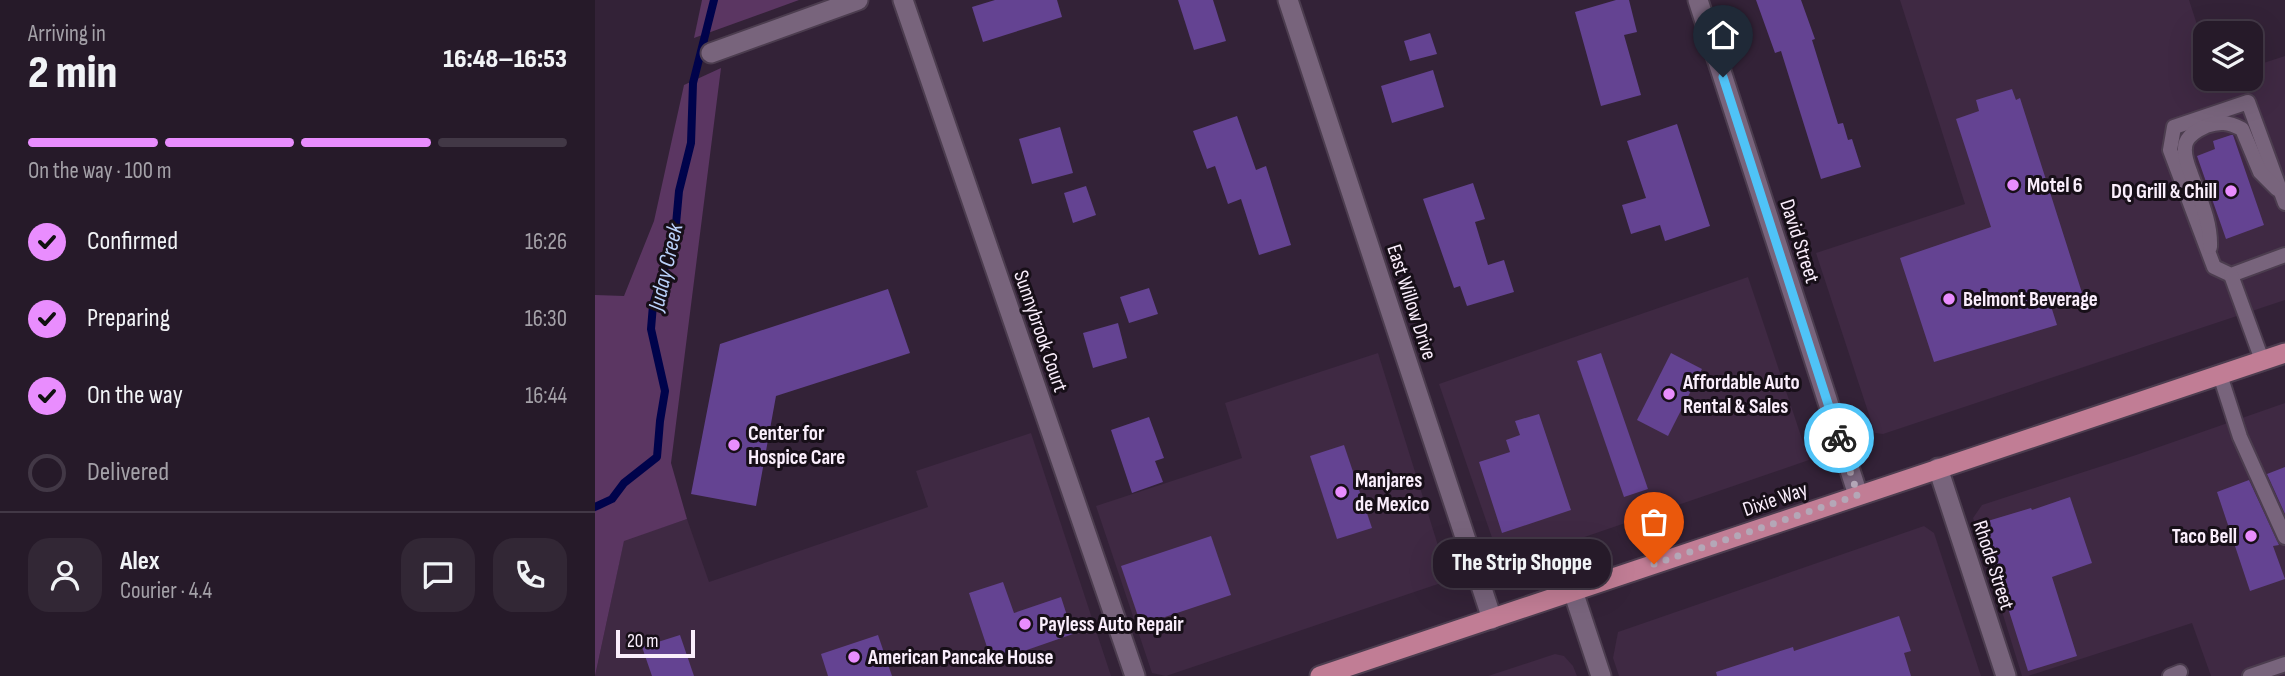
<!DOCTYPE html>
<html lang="en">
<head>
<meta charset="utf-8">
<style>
  :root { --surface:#261a29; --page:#322735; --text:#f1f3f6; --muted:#a4a1a8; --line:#423846; --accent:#e98dfe }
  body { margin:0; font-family:"Sofia Sans Condensed",sans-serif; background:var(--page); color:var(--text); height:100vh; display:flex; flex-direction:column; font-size:26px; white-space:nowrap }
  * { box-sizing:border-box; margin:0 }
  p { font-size:23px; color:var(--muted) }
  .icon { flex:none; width:38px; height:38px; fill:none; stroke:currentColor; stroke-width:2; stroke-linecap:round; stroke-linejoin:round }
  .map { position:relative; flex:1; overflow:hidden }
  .details { display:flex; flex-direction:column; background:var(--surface); width:595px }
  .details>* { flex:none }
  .buttons { position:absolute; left:1598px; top:21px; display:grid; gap:14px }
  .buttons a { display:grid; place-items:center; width:70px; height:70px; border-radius:14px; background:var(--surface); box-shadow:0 7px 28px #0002,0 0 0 2px var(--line); font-size:35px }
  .scale { position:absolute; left:21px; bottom:18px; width:79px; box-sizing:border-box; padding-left:7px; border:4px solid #faeefc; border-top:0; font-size:19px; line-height:24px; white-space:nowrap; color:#faeefc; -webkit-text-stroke:5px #170f18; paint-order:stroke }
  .pin { position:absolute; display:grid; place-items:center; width:60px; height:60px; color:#fff; margin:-72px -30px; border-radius:50% 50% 50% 0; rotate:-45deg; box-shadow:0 0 7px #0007 }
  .pin .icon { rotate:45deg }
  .courier { position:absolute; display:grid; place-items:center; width:70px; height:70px; margin:-35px; border:5px solid #4fc3f7; border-radius:50%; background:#fff; color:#222; box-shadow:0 2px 9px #0007 }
  .bubble { position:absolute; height:49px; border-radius:21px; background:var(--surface); box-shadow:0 7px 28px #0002,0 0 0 2px var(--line); font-size:23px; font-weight:800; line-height:49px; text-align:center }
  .summary em { font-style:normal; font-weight:800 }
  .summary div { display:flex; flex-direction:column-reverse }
  .summary { display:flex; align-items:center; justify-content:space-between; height:119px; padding:0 28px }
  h1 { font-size:46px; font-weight:800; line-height:52px }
  .bar { display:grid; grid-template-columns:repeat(4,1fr); gap:10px 7px; align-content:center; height:84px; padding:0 28px }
  .bar i { height:9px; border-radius:5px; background:var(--line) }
  .bar .current { background:var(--accent) }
  .bar p { grid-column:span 4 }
  .line { display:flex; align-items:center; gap:18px; padding:0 28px; border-top:2px solid var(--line) }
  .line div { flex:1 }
  .round { display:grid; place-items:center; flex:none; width:74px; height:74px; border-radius:21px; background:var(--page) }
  ol { padding:0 28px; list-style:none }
  li { display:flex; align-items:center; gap:21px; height:77px }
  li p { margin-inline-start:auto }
  li .icon { padding:7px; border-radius:50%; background:var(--accent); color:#111; stroke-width:4 }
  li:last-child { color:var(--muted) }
  li i { width:38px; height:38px; border:4px solid var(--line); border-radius:50% }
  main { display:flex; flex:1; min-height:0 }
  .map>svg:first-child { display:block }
  .built { fill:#3f2943 }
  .green { fill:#5b3662 }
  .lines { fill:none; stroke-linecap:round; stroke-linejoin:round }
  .stream { stroke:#00034b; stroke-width:8 }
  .building { fill:#644392 }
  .service-casing { stroke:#4c3d4f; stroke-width:18 }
  .minor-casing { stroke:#4c3d4f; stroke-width:23 }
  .primary-casing { stroke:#4c3d4f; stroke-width:23 }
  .service { stroke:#78647c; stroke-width:14 }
  .minor { stroke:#78647c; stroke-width:19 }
  .primary { stroke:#c17d95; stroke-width:19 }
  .done { stroke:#b4a7b7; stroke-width:7; stroke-dasharray:0 12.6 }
  .route { stroke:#4fc3f7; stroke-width:9 }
  .poi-dot { fill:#e98dfe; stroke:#170f18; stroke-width:2.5 }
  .labels { text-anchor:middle; stroke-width:6; stroke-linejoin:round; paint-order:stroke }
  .poi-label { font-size:21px; font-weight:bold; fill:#faeefc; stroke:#170f18; text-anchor:start }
  .street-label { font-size:21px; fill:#faeefc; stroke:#170f18 }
  .water-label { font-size:23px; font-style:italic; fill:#bbd2fb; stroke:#170f18 }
</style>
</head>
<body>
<main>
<section class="details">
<div class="summary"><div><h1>2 min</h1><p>Arriving in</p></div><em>16:48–16:53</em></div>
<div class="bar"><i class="current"></i><i class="current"></i><i class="current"></i><i></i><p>On the way · 100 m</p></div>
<ol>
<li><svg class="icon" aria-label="check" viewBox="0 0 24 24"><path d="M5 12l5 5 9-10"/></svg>Confirmed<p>16:26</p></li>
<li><svg class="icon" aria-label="check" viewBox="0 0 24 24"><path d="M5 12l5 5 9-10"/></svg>Preparing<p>16:30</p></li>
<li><svg class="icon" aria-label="check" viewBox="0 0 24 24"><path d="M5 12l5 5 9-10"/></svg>On the way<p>16:44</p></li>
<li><i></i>Delivered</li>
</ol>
<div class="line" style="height:126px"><a class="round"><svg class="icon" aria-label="person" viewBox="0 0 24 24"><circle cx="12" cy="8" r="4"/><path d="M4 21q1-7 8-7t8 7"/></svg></a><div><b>Alex</b><p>Courier · 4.4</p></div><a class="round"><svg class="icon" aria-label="chat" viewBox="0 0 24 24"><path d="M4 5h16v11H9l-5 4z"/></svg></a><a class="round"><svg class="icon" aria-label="phone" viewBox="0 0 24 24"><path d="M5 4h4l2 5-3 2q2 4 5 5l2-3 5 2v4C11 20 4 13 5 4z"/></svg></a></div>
</section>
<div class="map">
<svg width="1690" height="676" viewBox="0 0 1690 676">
  <rect width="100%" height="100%" fill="#332237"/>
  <g class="built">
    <path d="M1305 0H1594L1610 49V79H1656V67L1690 56V300L1288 434 1280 433 1221 253 1370 204Z"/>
    <path d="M1153 277 1214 460 914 563 904 558 844 384Z"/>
    <path d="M783 353 850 568 846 583 571 676 557 673 501 506 647 458 630 403Z"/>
    <path d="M1690 403V676H1616L1597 623 1433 676H1427L1378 518 1387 505 1541 455Z"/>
    <path d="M436 433 516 676H0L29 540 92 519 114 582 333 507 321 471Z"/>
    <path d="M1329 526 1339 533 1386 676H1024L1018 658 1023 632Z"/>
    <path d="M960 654 969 656 978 666 982 676H893Z"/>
  </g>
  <g class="green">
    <path d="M107 0H204L99 38Z"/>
    <path d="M126 68 76 463 92 519 29 541 0 676V295L29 296 59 221 89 85Z"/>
  </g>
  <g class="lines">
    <path class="stream" d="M0 507 17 499 29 483 62 457 65 421 70 391 56 329 58 305 80 235 84 191 96 143 98 83 119 0"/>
  </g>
  <g class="building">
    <path d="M400 0H462L467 17 388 42 377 7Z"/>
    <path d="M583 0H618L631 41 599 50Z"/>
    <path d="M1021 0H1034L1042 32 1029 35 1046 95 1006 106 980 12Z"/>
    <path d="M1161 0H1206L1220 39 1217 40 1243 124 1248 123 1253 140 1257 139 1266 167 1226 179 1186 51 1180 53Z"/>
    <path d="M835 33 842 54 815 61 809 41Z"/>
    <path d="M838 70 849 107 797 123 786 86Z"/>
    <path d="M1417 89 1421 100 1425 98 1488 296 1456 306 1462 325 1339 362 1305 258 1396 227 1361 119 1384 111 1381 100Z"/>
    <path d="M642 116 661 170 671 166 696 245 664 255 646 199 633 204 620 166 612 169 598 131Z"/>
    <path d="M1082 124 1115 226 1070 241 1065 225 1036 234 1027 205 1051 198 1032 141Z"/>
    <path d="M465 127 478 173 437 184 424 139Z"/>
    <path d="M1636 135H1638L1669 225 1631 239 1602 156 1620 149 1618 141Z"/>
    <path d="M878 183 890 219 880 222 893 265 909 260 919 292 872 306 865 286 859 288 828 199Z"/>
    <path d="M491 186 501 215 478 223 469 193Z"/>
    <path d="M554 288 563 314 534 323 525 297Z"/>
    <path d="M293 289 315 353 181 396 161 506 96 494 125 344Z"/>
    <path d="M523 323 532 358 498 368 488 333Z"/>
    <path d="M1006 353 1053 489 1029 497 982 361Z"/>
    <path d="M1076 353 1107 369 1073 436 1042 420Z"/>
    <path d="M944 414 976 510 907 533 884 462 915 452 911 440 925 435 920 421Z"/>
    <path d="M554 417 569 458 560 461 568 482 537 493 516 430Z"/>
    <path d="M749 445 777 528 742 539 715 456Z"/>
    <path d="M1690 467V514L1672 474Z"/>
    <path d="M1654 480 1684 545 1678 546 1690 579 1655 591 1622 492Z"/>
    <path d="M1475 497 1497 563 1457 577 1482 656 1433 671 1386 523 1436 508 1437 510Z"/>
    <path d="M616 536 636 595 546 625 526 566Z"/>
    <path d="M408 582 419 613 466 597 478 634 397 662 374 593Z"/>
    <path d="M1304 616 1316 651 1309 653 1316 676H1122L1121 672 1198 647 1199 651Z"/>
    <path d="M85 635 99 676H57L47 647Z"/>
    <path d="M283 635 297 676H233L226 654Z"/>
  </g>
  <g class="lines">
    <g class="service-casing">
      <g id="service">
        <path d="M1690 203 1653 102 1579 127 1575 150 1619 267 1636 275 1690 255"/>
        <path d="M1615 247C1616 222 1605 199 1596 174 1593 166 1589 157 1590 148 1590 137 1602 130 1611 126 1625 121 1633 122 1647 129L1665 172 1682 189"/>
        <path d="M1636 275 1667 360"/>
        <path d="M1625 375 1645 437 1690 537"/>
        <path d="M1575 676 1585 672"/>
        <path d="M1655 676 1690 664"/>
      </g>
    </g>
    <g class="minor-casing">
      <g id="minor">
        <path d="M308 0 540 676"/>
        <path d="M693 0 897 619"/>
        <path d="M1103 0 1263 495"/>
        <path d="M116 53 263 0"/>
        <path d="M1343 468 1411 676"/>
        <path d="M978 591 1006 676"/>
      </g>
    </g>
    <g class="primary-casing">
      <path id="primary" d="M725 676 1690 353"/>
    </g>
    <use href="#service" class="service"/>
    <use href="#minor" class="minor"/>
    <use href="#primary" class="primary"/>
  </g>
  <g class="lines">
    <path class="done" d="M1059 564 1263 495 1244 438"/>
    <path class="route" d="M1128 77 1244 438"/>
  </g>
  <g class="poi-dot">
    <circle cx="1418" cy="185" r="7"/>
    <circle cx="1636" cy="191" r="7"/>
    <circle cx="1354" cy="299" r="7"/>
    <circle cx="1074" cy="394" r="7"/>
    <circle cx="139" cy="445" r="7"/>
    <circle cx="746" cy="492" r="7"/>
    <circle cx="1656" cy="536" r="7"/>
    <circle cx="430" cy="624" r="7"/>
    <circle cx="259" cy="657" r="7"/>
  </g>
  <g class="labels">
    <g class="poi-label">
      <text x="1432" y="192">Motel 6</text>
      <text x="1622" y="198" text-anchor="end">DQ Grill &amp; Chill</text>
      <text x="1368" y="306">Belmont Beverage</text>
      <text x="1088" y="389">Affordable Auto<tspan x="1088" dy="24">Rental &amp; Sales</tspan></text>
      <text x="153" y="440">Center for<tspan x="153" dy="24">Hospice Care</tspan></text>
      <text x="760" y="487">Manjares<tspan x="760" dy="24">de Mexico</tspan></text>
      <text x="1642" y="543" text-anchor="end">Taco Bell</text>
      <text x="444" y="631">Payless Auto Repair</text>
      <text x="273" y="664">American Pancake House</text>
    </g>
    <g class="street-label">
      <text transform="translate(1205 241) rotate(72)" y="7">David Street</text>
      <text transform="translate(817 302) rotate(72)" y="7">East Willow Drive</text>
      <text transform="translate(446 331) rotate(71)" y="7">Sunnybrook Court</text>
      <text transform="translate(1180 499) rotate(-19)" y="7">Dixie Way</text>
      <text transform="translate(1399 565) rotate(72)" y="7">Rhode Street</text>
    </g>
    <g class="water-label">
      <text transform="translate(70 267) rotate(-77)" y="8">Juday Creek</text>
    </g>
  </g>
</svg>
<div class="buttons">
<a><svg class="icon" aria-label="layers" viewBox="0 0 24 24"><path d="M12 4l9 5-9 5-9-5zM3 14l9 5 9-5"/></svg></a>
</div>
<div class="scale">20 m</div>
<div class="pin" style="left:1059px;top:564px;background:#ea580c"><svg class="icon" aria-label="bag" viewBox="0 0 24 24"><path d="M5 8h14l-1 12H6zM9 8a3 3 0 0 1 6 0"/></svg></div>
<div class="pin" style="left:1128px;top:77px;background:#1f2937"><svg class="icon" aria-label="home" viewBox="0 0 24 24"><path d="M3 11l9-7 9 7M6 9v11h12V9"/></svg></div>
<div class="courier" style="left:1244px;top:438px"><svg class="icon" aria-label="bike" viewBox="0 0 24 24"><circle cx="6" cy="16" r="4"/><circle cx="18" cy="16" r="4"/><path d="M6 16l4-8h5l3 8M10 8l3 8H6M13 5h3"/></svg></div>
<div class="bubble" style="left:838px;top:539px;width:178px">The Strip Shoppe</div>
</div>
</main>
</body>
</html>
